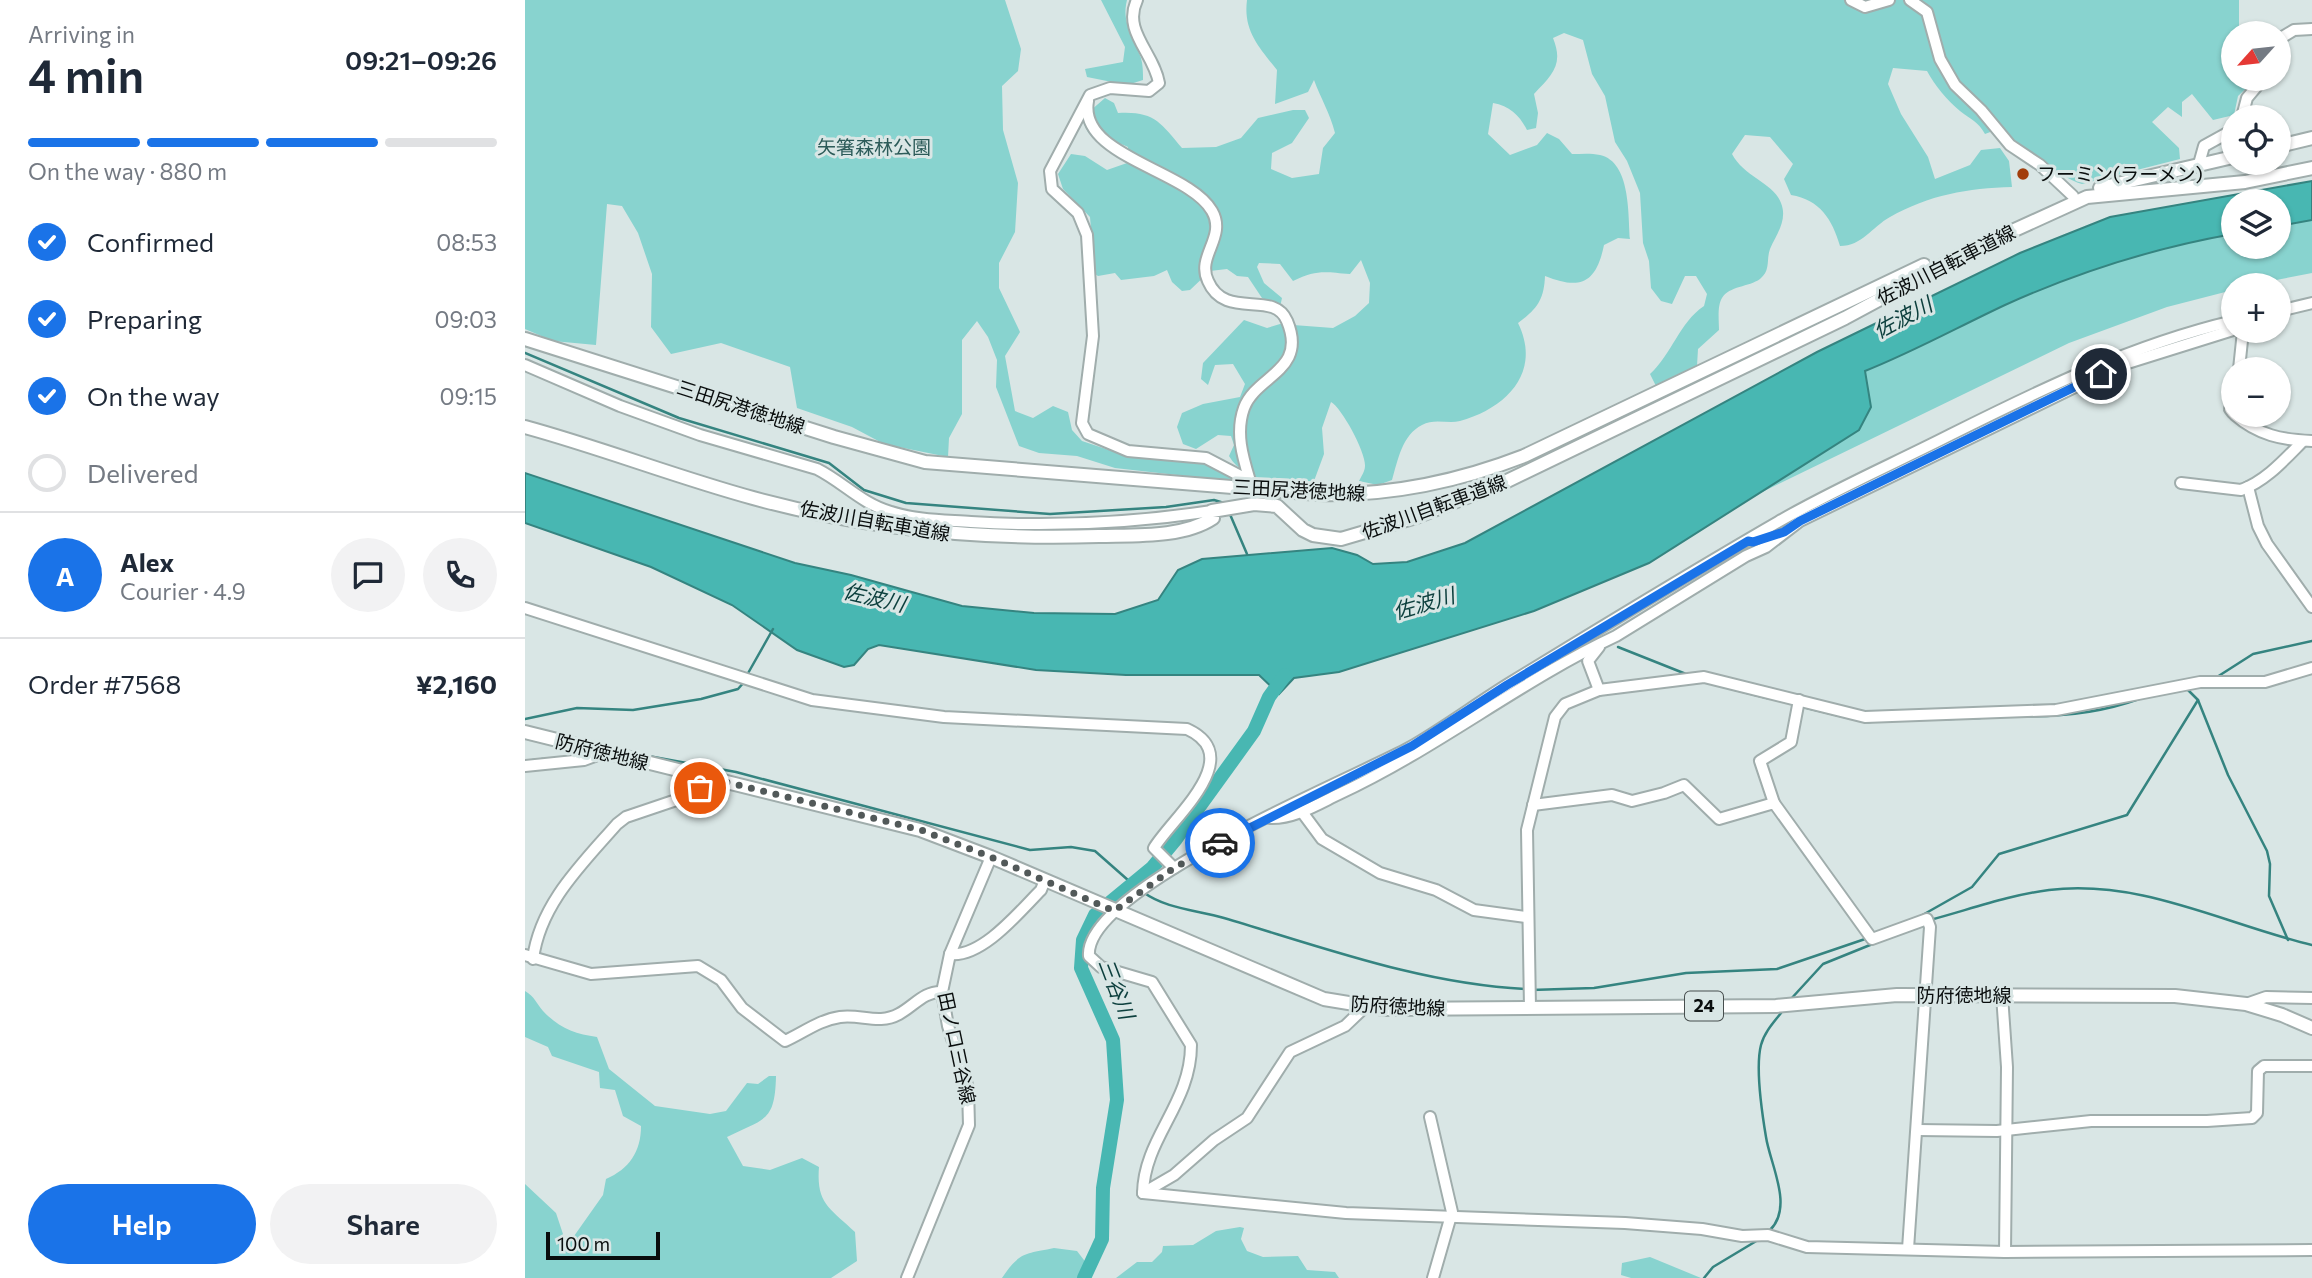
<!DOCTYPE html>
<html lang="en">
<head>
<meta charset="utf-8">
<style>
  :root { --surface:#fff; --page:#f2f2f3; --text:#1f2937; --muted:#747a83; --line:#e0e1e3; --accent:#1a73e8 }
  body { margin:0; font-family:Commissioner,"Noto Sans JP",sans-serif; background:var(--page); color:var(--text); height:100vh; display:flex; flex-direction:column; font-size:26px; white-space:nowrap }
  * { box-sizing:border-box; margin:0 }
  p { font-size:23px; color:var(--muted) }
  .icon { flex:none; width:38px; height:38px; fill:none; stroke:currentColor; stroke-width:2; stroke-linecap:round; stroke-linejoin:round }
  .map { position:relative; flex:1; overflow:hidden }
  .panel { display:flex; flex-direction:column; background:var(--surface); width:525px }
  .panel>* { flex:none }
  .needle { width:46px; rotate:243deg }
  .buttons { position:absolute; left:1696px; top:21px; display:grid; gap:14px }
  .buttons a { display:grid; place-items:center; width:70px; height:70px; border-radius:50%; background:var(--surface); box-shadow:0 2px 5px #0004; font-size:35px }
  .scale { position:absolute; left:21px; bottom:18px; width:114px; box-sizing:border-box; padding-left:7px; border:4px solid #090d0d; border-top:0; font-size:19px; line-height:24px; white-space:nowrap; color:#090d0d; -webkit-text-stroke:5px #d9e6e5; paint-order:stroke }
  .pin { position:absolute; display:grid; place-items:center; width:60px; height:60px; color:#fff; margin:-30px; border:4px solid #fff; border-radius:50%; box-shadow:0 2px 7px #0007 }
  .courier { position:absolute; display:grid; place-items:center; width:70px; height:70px; margin:-35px; border:5px solid #1a73e8; border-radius:50%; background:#fff; color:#222; box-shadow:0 2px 9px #0007 }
  .overview em { font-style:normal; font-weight:600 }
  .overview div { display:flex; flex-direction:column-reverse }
  .overview { display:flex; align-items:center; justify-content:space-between; height:119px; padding:0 28px }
  h1 { font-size:46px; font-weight:600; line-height:52px }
  .bar { display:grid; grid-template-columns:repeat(4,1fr); gap:10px 7px; align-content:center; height:84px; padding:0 28px }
  .bar i { height:9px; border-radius:5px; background:var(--line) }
  .bar .active { background:var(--accent) }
  .bar p { grid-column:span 4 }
  .line { display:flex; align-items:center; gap:18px; padding:0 28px; border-top:2px solid var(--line) }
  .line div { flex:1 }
  .round { display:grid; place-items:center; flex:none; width:74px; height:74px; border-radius:37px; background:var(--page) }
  ol { padding:0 28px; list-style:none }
  li { display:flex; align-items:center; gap:21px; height:77px }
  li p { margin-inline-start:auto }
  li .icon { padding:7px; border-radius:50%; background:var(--accent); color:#fff; stroke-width:4 }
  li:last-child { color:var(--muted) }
  li i { width:38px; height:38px; border:4px solid var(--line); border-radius:50% }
  .action { display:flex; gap:14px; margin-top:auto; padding:14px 28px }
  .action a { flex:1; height:80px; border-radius:42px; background:var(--accent); color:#fff; font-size:28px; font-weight:600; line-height:80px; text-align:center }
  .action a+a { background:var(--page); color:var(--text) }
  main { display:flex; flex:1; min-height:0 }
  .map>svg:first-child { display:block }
  .green { fill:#88d3cf }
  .water { fill:#48b7b2; stroke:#358480; stroke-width:2 }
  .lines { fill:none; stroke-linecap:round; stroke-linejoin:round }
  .stream { stroke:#358480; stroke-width:2.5 }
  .river { stroke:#48b7b2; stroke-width:14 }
  .minor-casing { stroke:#a0adac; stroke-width:14 }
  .major-casing { stroke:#a0adac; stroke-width:16 }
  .minor { stroke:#fff; stroke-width:10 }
  .major { stroke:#fff; stroke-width:12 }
  .done { stroke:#525959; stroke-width:7; stroke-dasharray:0 12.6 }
  .route { stroke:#1a73e8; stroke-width:9 }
  .poi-dot { fill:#a23d0b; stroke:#d9e6e5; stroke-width:2.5 }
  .labels { text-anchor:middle; stroke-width:6; stroke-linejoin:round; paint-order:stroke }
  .shield { fill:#d9e6e5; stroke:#474e4e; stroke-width:2 }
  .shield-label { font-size:18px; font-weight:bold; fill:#090d0d }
  .park-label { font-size:19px; fill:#2c5b59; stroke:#d9e6e5 }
  .poi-label { font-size:19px; fill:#090d0d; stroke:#d9e6e5; text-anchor:start }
  .street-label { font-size:19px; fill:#090d0d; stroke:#d9e6e5 }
  .water-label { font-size:21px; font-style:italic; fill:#0c3f3d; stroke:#d9e6e5 }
</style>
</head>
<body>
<main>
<section class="panel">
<div class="overview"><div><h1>4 min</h1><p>Arriving in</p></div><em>09:21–09:26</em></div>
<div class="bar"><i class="active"></i><i class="active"></i><i class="active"></i><i></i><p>On the way · 880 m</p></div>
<ol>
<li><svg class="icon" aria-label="check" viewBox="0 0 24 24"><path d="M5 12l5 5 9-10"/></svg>Confirmed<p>08:53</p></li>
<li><svg class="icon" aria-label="check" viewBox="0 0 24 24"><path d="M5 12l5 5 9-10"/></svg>Preparing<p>09:03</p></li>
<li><svg class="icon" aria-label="check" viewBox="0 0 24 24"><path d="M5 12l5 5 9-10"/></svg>On the way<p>09:15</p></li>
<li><i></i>Delivered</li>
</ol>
<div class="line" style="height:126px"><b class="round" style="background:var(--accent);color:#fff">A</b><div><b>Alex</b><p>Courier · 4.9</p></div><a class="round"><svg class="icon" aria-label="chat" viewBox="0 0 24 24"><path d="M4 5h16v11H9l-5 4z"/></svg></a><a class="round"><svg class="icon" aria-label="phone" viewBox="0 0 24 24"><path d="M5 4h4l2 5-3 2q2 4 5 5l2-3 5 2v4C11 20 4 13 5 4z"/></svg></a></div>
<div class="line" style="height:91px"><div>Order #7568</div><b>¥2,160</b></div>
<div class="action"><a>Help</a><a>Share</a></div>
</section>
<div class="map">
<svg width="1787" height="1278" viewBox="0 0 1787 1278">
  <rect width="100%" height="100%" fill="#d9e6e5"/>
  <g class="green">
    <path d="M0 0H480L496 49 493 71 477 86 478 130 493 183 490 232 474 263V288L495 332 480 356 490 411 508 418 528 406 543 412 547 430 557 441 602 456 670 460 709 475 705 481 590 468 552 456 514 453 494 446 471 387 472 360 463 337 452 321 437 340V414L424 438 423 457 359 444 327 427 272 408 265 367 196 343 146 354 126 327 127 274 113 233 97 206 82 204 71 345 28 341 0 329Z"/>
    <path d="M576 0H602C596 23 609 37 616 58 618 65 618 73 618 80L602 85 562 77 560 69 598 62 600 47Z"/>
    <path d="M722 0H1714V33H1708V79L1729 81 1713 96 1709 115 1688 120 1667 94 1657 102V117L1643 107 1627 122 1654 148 1655 159 1557 184C1537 179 1491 144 1476 128L1460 134C1453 121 1446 120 1435 111 1422 100 1410 86 1402 71L1368 68 1363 84 1376 114 1403 157 1410 179 1445 165 1456 150 1475 148 1484 161 1487 187C1443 188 1404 195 1365 217 1347 227 1337 246 1315 246 1307 219 1295 200 1266 195L1259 179 1268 164 1245 137 1220 135 1207 154C1219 177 1249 183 1256 203 1263 220 1251 235 1245 249 1241 260 1246 270 1235 279 1224 287 1204 286 1197 298 1192 306 1194 321 1194 330L1173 349 1172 366 1131 386 1125 374C1147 354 1154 323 1179 306L1182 294 1171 276H1160L1147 304 1136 301 1126 288 1124 261 1118 243 1115 193 1102 161 1090 142 1080 96 1067 74 1058 40 1039 33 1028 38C1039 65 1027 75 1009 94L1013 113 1011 128 1002 130C995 116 985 106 968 103L963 134 985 155 1012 145 1022 133 1034 139 1047 154C1056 154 1066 153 1075 155 1106 162 1103 215 1105 239L1093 238 1079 245C1071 284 1055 290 1020 276 1019 300 1012 309 993 323 1017 372 982 408 935 421 923 424 909 418 897 425 877 435 873 460 867 480L853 485 834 481C836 477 840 471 840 466 841 453 817 408 806 402L797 428 799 454 789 481C762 488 718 481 704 456L709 445 706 436 693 435 671 449 658 444 652 427 657 413 678 404 715 397 720 384 708 364 690 365 683 385 676 379 678 363 719 320 742 328 755 324 808 328 830 316 844 303 845 283 836 260 825 274C800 272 792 269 768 281L755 264 734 263 732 267 739 283 757 298 755 307 737 298 723 277 712 276 702 269 685 271 665 290 657 291 647 282 642 270 629 276 596 280 590 273 573 276 570 274 565 217 538 189 533 174 546 154 560 156 582 170 602 163 603 147C579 135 567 151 557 118L580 98 589 103 593 113C629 111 635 122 657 148L691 147 716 138 733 118 768 110H780L784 118 767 143 747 153 746 169 767 178 794 174 798 148 810 133C805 113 796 99 789 80L783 92 750 104 752 70C734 47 718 31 722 0Z"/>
    <path d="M1787 220V273L1725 285H1708V290L1642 307 1544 343 1229 496 1334 430 1346 407 1340 371C1388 352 1433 327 1480 305 1553 271 1629 248 1708 234V247H1754V226Z"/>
    <path d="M0 991C10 997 11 1003 18 1011 34 1028 50 1034 72 1037L84 1069 130 1106 185 1114 201 1111 222 1083 233 1084 244 1076H251C250 1123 239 1118 202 1137L218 1166 245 1170 277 1158 294 1167C291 1204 305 1208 330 1232L332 1261 306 1278H0V1184L31 1213 42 1246 78 1195 81 1179C104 1169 116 1152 116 1126L98 1116 90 1090 75 1088 74 1072 27 1056 23 1047 0 1037Z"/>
    <path d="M715 1227 719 1228 716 1239 722 1251 738 1257 773 1256 782 1270 810 1272 814 1278H591L612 1262H627L637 1252 638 1246 668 1245 691 1231Z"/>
    <path d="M529 1248 552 1251 562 1264 556 1278H477C495 1251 501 1254 529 1248Z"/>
    <path d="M1125 1257 1176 1278H1106L1096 1275 1097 1263Z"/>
  </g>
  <path class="water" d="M1787 181V220L1754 226V201H1708V234C1629 248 1553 272 1480 305 1433 327 1388 352 1340 371L1346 407 1334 430 1124 563 1009 611 814 672 769 678 754 694 734 675H601L511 670 354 645 343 649 329 665 319 667 272 650 207 605 126 567 0 523V473L270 563 326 575 437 606 509 613 590 614 633 600 653 570 677 559 807 548 832 555 848 564 882 562 940 543 1292 352 1495 253 1585 217Z"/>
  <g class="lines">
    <g class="stream">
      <path d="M0 353 154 418 304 463 339 490 381 503 525 514 641 507 689 500 699 503"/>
      <path d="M704 512 722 554"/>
      <path d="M1093 647 1161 674"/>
      <path d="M222 675 248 629"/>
      <path d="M1692 677 1728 654 1787 641"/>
      <path d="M1187 684 1242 698"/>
      <path d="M1662 689 1673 700 1703 775 1742 851 1745 864 1744 896 1763 940"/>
      <path d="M1282 708 1336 721"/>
      <path d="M1497 716C1538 717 1575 713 1614 699"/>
      <path d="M0 719 52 708 108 710 176 699 213 689 220 681"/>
      <path d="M1423 719 1455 718"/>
      <path d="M1343 722 1361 721"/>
      <path d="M107 753 211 772 505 850 546 847 570 851 612 888"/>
      <path d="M0 761 18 759"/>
      <path d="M618 892C641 909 672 910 699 918 797 947 897 984 1000 989"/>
      <path d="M1394 917 1447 887 1474 854 1602 815 1673 700"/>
      <path d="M1405 920C1443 910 1484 895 1524 890 1617 879 1699 924 1787 945"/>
      <path d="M1006 990 1069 988 1161 973 1252 969 1343 938"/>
      <path d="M1265 1000 1298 964 1350 943"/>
      <path d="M1245 1230C1269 1207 1245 1164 1241 1137 1237 1113 1230 1068 1236 1045 1239 1033 1248 1023 1256 1013"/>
      <path d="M1179 1278 1188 1267 1233 1240"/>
    </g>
    <path class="river" d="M559 1278 577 1239 578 1188 592 1100 588 1040 556 968 558 940 570 915 627 868 651 839 729 731 744 697 760 675"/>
    <g class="minor-casing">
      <g id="minor">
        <path d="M612 0C597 31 629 53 634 83L624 91 585 88 565 95 525 171 527 189 553 213 562 235 568 336 557 423 563 434 603 451 681 458 725 481 727 487"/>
        <path d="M1326 0 1340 7 1364 0"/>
        <path d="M1385 0 1402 12 1415 59 1430 85 1456 110 1485 145 1515 165 1548 196"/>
        <path d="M1754 39 1769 30 1787 29"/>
        <path d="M563 101C553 157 664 170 687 211 702 237 671 256 683 281 700 321 749 289 762 321 783 371 731 375 719 408 710 433 718 458 725 481"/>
        <path d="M1717 117 1722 98 1738 79"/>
        <path d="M1674 164 1679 146 1708 130"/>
        <path d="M1754 311 1787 303"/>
        <path d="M0 365 95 406 175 435 292 469C318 482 337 504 366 512 391 520 419 520 446 522 526 527 607 523 687 511"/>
        <path d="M1714 369 1718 331"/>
        <path d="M1708 396 1705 409 1708 413"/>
        <path d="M1710 415C1733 435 1757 440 1787 441"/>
        <path d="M1656 483 1716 490C1741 481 1760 459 1778 441"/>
        <path d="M1723 487 1733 526 1742 544 1787 607"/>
        <path d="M0 608 287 700 419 717 662 729C723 757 647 818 629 848L649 868"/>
        <path d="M1074 647 1063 661 1074 690"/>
        <path d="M0 766 59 760 78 753"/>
        <path d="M1249 803 1235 761 1266 742 1274 700"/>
        <path d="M1008 805 1087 795 1107 801 1139 793 1159 785 1194 819 1249 803 1347 939 1402 919 1405 927 1383 1249"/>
        <path d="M777 812 797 839 855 873 911 890 949 910 1001 917"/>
        <path d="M745 818C769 819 793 804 814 794 911 749 995 681 1091 636L1221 556 1241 547 1275 521 1593 366 1708 330"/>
        <path d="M425 954C457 958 495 911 516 890L520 880"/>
        <path d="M0 955 66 974 173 966 196 980 217 1008 260 1041C278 1033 294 1020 315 1017 336 1014 354 1025 374 1014 389 1006 399 991 417 992"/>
        <path d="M8 959C15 904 57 864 92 824L101 817 172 793 177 776"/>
        <path d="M1477 995 1482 1067 1480 1252"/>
        <path d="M1721 1004 1741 997 1787 998"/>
        <path d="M1005 1008 1002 830 1030 717 1040 704 1074 690 1179 677 1340 717 1531 710 1675 682H1740L1787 668"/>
        <path d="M905 1117 927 1212 908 1278"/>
        <path d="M1393 1130 1472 1131 1566 1121H1682L1727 1118 1732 1113 1733 1071 1739 1066H1787"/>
        <path d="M618 1193C619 1138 666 1104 666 1045L627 982 576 967 564 956C558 889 827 779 884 748 919 728 951 704 985 683 1073 629 1163 574 1253 522 1308 490 1368 464 1425 435 1517 389 1607 345 1708 321"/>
        <path d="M618 1193 821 1213 1100 1223 1177 1229 1217 1236 1243 1235 1282 1247 1480 1252 1787 1250"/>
        <path d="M618 1193 649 1175 689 1140 722 1118 765 1052 820 1026 840 1007"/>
        <path d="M382 1278 444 1125 443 1088 423 1026 417 992 425 954 466 857"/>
      </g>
    </g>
    <g class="major-casing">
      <g id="major">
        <path d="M1754 146 1787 138"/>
        <path d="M1575 188 1708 157"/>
        <path d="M0 339 309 437 400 462 793 494C865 496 932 482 999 456L1399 265"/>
        <path d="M0 427C77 448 151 477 228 498 341 529 457 540 574 536 609 535 658 538 688 518L687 511 729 504 752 506 778 530 788 535 816 539 891 517 982 481 1320 318 1450 248 1562 197 1720 182 1787 168"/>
        <path d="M0 732 395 830 466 857 799 999 860 1009 1251 1006 1372 995 1650 996 1721 1004 1757 1015 1787 1028"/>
      </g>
    </g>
    <use href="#minor" class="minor"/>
    <use href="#major" class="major"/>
  </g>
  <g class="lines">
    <path class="done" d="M175 788 177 776 396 830 466 857 589 911 649 868 695 843"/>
    <path class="route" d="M695 843 887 746 982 685 1223 541 1228 542 1259 532 1275 521 1576 374"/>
  </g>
  <circle class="poi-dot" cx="1498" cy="174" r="7"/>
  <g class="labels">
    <rect class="shield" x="1160" y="991.5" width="38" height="29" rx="5"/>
    <g class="shield-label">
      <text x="1179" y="1012">24</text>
    </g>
    <g class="park-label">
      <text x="349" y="154">矢箸森林公園</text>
    </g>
    <g class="poi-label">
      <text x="1512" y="181">フーミン(ラーメン)</text>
    </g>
    <g class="street-label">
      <text transform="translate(1421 265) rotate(-27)" y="7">佐波川自転車道線</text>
      <text transform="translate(216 407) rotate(18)" y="7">三田尻港徳地線</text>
      <text transform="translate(774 490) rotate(3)" y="7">三田尻港徳地線</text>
      <text transform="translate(909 507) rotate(-20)" y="7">佐波川自転車道線</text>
      <text transform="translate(350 521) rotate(10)" y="7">佐波川自転車道線</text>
      <text transform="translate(77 752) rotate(14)" y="7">防府徳地線</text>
      <text x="1439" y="1002">防府徳地線</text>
      <text transform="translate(873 1006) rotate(3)" y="7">防府徳地線</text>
      <text transform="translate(432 1048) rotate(78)" y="7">田ノ口三谷線</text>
    </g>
    <g class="water-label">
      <text transform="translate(1378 318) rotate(-28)" y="7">佐波川</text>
      <text transform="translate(349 598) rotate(13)" y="7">佐波川</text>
      <text transform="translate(899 604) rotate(-16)" y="7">佐波川</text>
      <text transform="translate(591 989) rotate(69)" y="7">三谷川</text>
    </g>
  </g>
</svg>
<div class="buttons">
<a><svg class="needle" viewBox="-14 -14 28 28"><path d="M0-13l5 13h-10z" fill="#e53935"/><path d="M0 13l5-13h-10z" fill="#747a83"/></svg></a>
<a><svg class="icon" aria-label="locate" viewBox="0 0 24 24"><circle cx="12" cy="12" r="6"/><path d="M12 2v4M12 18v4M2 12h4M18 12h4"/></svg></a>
<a><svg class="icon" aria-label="layers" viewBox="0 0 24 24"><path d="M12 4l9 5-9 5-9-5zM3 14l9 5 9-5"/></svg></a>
<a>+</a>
<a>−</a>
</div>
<div class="scale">100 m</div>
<div class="pin" style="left:175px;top:788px;background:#ea580c"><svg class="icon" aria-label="bag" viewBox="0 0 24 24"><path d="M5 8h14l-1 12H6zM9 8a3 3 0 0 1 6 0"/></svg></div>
<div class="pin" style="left:1576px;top:374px;background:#1f2937"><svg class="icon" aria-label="home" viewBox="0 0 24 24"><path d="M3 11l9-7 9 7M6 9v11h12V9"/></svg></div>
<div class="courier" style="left:695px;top:843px"><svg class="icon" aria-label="car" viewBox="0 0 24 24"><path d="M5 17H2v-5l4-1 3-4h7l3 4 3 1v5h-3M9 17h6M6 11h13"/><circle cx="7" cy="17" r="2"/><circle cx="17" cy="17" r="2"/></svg></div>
</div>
</main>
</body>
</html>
